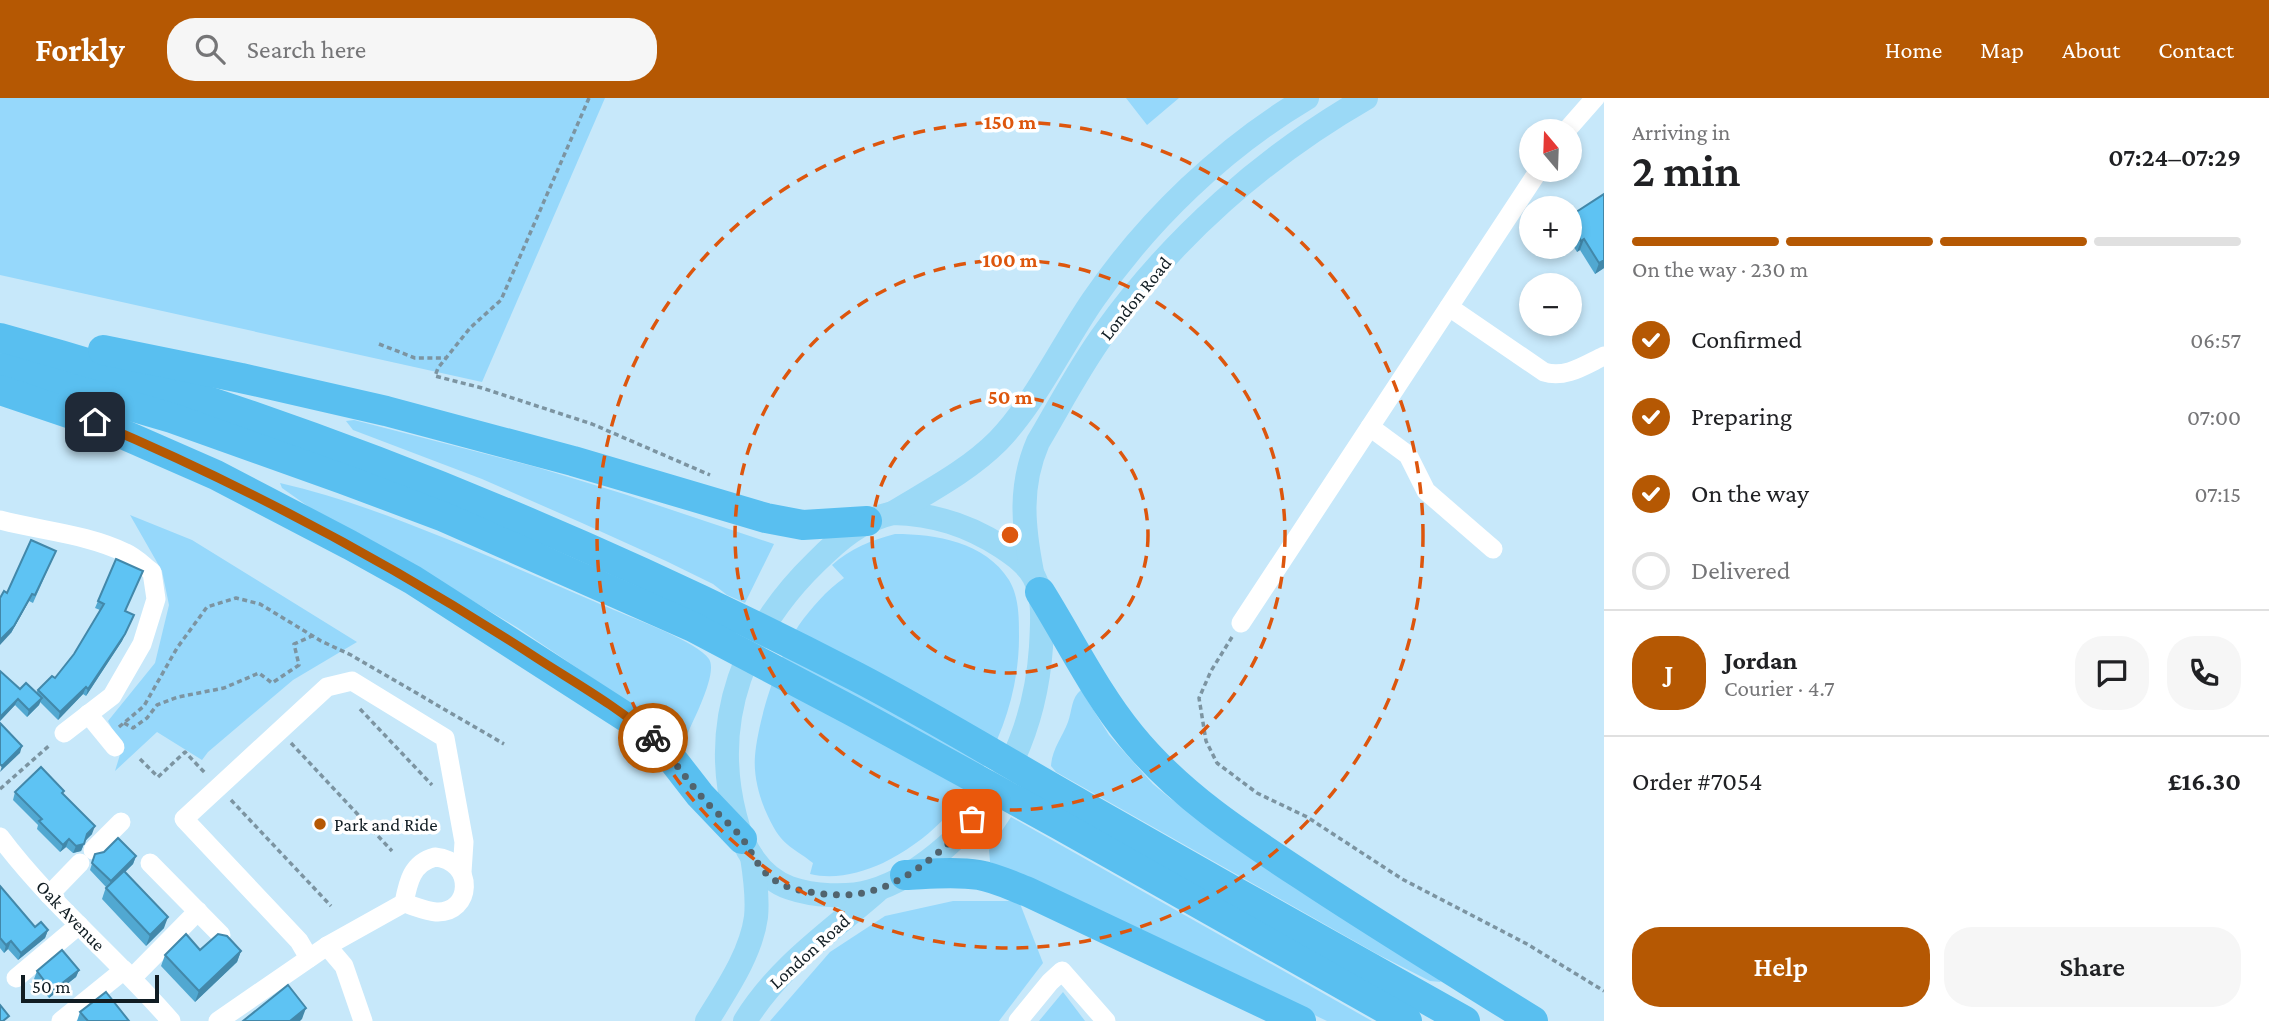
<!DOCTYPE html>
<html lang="en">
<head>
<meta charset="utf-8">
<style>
  :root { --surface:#fff; --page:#f6f6f6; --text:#202124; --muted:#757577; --line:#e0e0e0; --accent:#b55803 }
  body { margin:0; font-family:"Crimson Pro",serif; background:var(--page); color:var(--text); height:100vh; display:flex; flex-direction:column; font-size:26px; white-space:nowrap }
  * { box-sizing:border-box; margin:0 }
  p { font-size:23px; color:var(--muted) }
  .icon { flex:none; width:38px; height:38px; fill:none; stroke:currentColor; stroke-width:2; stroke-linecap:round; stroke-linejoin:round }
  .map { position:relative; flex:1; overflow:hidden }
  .sheet { display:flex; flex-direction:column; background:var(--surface); width:665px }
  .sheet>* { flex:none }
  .needle { width:46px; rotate:341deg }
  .tools { position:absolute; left:1519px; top:21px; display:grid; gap:14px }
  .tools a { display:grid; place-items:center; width:63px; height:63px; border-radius:50%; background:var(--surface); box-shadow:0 4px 10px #0003; font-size:35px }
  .scale { position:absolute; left:21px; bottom:18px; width:138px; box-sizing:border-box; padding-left:7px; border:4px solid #111d23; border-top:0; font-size:19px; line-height:24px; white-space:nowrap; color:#111d23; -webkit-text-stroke:5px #fff; paint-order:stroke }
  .pin { position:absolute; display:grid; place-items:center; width:60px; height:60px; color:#fff; margin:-30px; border-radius:14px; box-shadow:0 4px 10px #0006 }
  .courier { position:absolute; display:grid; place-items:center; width:70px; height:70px; margin:-35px; border:5px solid #b55803; border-radius:50%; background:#fff; color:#222; box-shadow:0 2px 9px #0007 }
  .headline em { font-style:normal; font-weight:600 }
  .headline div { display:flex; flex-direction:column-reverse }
  .headline { display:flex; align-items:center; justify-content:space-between; height:119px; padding:0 28px }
  h1 { font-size:46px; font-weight:600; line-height:52px }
  .bar { display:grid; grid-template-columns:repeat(4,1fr); gap:10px 7px; align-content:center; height:84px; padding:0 28px }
  .bar i { height:9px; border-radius:5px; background:var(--line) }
  .bar .on { background:var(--accent) }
  .bar p { grid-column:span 4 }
  .line { display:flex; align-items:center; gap:18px; padding:0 28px; border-top:2px solid var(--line) }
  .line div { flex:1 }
  .round { display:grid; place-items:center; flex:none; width:74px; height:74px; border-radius:28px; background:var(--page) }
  ol { padding:0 28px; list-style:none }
  li { display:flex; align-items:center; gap:21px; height:77px }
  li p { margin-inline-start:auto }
  li .icon { padding:7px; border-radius:50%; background:var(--accent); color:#fff; stroke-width:4 }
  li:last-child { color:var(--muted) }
  li i { width:38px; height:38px; border:4px solid var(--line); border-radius:50% }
  .button { display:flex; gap:14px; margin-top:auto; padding:14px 28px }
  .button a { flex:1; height:80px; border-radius:28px; background:var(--accent); color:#fff; font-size:28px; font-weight:600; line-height:80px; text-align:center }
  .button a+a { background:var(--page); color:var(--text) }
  header { display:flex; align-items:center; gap:42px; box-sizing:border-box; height:98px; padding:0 35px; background:var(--accent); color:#fff }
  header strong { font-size:33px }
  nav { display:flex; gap:38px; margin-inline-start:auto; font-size:24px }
  .search { width:490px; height:63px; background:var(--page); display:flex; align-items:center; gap:18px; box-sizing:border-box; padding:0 24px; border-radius:28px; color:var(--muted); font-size:26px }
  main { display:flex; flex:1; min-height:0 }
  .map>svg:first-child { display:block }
  .green { fill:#96d8fb }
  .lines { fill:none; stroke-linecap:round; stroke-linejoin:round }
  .path { stroke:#7c94a1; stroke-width:3.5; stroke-dasharray:5 3.5; stroke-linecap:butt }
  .minor { stroke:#fff; stroke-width:19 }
  .major { stroke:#9bd9f6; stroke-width:24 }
  .highway { stroke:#59bff0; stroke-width:30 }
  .wall { fill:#51a8d1 }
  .shaded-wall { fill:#4288aa }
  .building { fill:#5ec3f3; stroke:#4288aa; stroke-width:2 }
  .done { stroke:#51646e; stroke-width:7; stroke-dasharray:0 12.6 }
  .route { stroke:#b55803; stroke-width:9 }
  .ring { fill:none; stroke:#dd560d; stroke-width:3.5; stroke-dasharray:12 9 }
  .poi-dot { fill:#b55803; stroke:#fff; stroke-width:2.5 }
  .labels { text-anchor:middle; stroke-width:7; stroke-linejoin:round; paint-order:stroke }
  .street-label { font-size:19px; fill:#111d23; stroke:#fff }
  .poi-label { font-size:19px; fill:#111d23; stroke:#fff; text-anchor:start }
  .centre { fill:#dd560d; stroke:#fff; stroke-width:3.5 }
  .ring-label { font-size:21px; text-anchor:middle; font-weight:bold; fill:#dd560d; stroke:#fff; stroke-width:7; stroke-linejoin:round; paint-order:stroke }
</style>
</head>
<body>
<header>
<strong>Forkly</strong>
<div class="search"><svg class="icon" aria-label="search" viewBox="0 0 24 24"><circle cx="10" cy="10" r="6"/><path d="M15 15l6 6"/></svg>Search here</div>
<nav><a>Home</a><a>Map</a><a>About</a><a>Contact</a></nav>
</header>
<main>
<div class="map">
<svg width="1604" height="923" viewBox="0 0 1604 923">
  <rect width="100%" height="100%" fill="#c7e8fa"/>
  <g class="green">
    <path d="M0 0H605L482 284 0 177Z"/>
    <path d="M1126 0H1179L1147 27Z"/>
    <path d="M354 322 536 369 624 396 774 446 745 505 727 497 713 486 666 463 582 425 482 381 353 332 346 323Z"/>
    <path d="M280 385C338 398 392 419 447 441 503 464 559 488 614 512 635 521 698 544 709 561 718 575 694 620 688 635L682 642H673L635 609 518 530 371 442 316 414 282 390Z"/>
    <path d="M130 417 192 442 357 544 293 582 208 654 202 662 157 634 115 673 122 650 108 623 155 565 169 507 162 473Z"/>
    <path d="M895 436C936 436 985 444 1009 482 1019 499 1019 519 1019 539 1019 630 966 725 883 765 860 775 835 782 810 776L813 765C797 752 785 749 774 730 762 709 753 682 755 658 758 621 779 557 799 527 812 509 826 493 844 480L832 467C850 451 871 442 895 436Z"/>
    <path d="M1081 592 1109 637 1153 686 1171 701 1437 879 1441 884 1430 883 1377 856 1056 674 1051 668C1052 651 1062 640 1068 624 1072 613 1071 600 1081 592Z"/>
    <path d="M1011 719 1372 923H1327L990 764 989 752Z"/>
    <path d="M953 803H1019L1043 865 999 923H770L830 854 885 818Z"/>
    <path d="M1063 894 1085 923H1039Z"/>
  </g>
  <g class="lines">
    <g class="path">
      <path d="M589 0 501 202 470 230 438 270 435 278 482 290 592 326 710 377"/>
      <path d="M379 246 415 260H445"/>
      <path d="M1232 539 1211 573 1199 600 1206 643 1217 665 1257 695 1307 719 1402 781 1527 846 1604 893"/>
      <path d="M360 611 432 687"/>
      <path d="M124 625 133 630 147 620 157 607 178 599 224 590 259 575 272 585 299 567 294 546 312 538"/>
      <path d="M119 629 144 608 177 550 207 509 236 500 260 506 321 543 351 557 504 646"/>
      <path d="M291 645 392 753"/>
      <path d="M140 661 158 679 185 654 206 676"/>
      <path d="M0 691 51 646"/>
      <path d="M231 702 331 808"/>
    </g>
    <g class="minor">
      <path d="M1566 33 1595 0"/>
      <path d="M1449 209 1544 274C1565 281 1585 267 1604 258"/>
      <path d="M1370 329 1408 357 1426 393 1493 451"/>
      <path d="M0 422C42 433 87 436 126 455 135 459 144 468 152 474L156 501 142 546 112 598 64 635"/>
      <path d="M1241 525 1539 72"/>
      <path d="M88 616 115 649"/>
      <path d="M0 739C50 806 117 860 171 923"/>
      <path d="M93 752 121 724"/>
      <path d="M435 759C476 763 472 816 436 814 426 813 414 808 404 805 408 784 412 765 435 759Z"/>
      <path d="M150 765 221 837"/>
      <path d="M49 797 80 765"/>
      <path d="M327 848 344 868 363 923"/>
      <path d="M309 860 299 843 184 721 327 589 352 583 445 640 464 744 462 774"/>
      <path d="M16 880 79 827"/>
      <path d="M132 880 198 813"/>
      <path d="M61 923 124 872"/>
      <path d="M218 923 327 848 404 805"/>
      <path d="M1018 923 1050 884 1062 873 1106 923"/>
    </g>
    <g class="major">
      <path d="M893 415C934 416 968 427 1002 449 1014 457 1027 466 1034 479 1045 500 1042 526 1041 549 1038 594 1025 641 1003 681 978 725 921 779 871 793 847 800 813 798 790 790 759 779 742 748 735 718 710 621 745 533 816 464 839 441 861 422 893 415Z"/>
      <path d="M893 415C929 393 968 373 998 343 1035 305 1062 247 1093 202 1148 122 1223 50 1307 0"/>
      <path d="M1032 474C1023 428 1019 388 1038 344 1060 307 1080 268 1105 234 1173 139 1265 58 1366 0"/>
      <path d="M707 923C726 892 751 856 756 819 758 800 755 778 752 759"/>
      <path d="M745 923C780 867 829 835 877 793"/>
    </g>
    <g class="highway">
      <path d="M0 240C296 321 582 437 855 578 932 618 1006 664 1082 707 1209 780 1338 851 1465 923"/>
      <path d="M103 252 241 280 386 313 573 363 766 420 803 427 867 423"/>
      <path d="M0 270 172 320 343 381 444 419 693 529 852 613 1060 727 1407 923"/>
      <path d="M0 292 95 324 216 377 350 447 413 482 632 623 665 652 700 697 742 741"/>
      <path d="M1040 494C1070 542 1095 594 1131 638 1180 698 1244 739 1308 781 1382 830 1458 876 1533 923"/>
      <path d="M905 777C929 776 955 773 979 777 996 780 1012 788 1028 794L1301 923"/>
    </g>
  </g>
  <g class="wall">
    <path d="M1604 96V170L1595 176 1580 152 1577 154 1570 143V118Z"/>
    <path d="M56 453 33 505 29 503 11 535 7 495Z"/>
    <path d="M143 473 125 513 131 524 122 543 86 598 83 596 58 622 40 604 39 607 27 619 15 607 0 623V573L20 591 36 595 38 592 55 580 74 556 100 512 95 510 98 503Z"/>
    <path d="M15 694 63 696 92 736 85 743 81 753 73 755 66 749 60 754 37 731 38 727 13 702Z"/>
    <path d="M95 756 136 758 133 766 125 774 164 830 146 848 102 801 106 789 90 772Z"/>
    <path d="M0 788 35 829 48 832 45 840 18 862 8 851 4 855 0 850Z"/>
    <path d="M200 852 241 853 237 864 195 904 161 868 165 857Z"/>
    <path d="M79 872 76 879 49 900 34 881 37 873Z"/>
    <path d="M80 914 129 923H77Z"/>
  </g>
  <g class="shaded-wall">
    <path d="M1584 141 1580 152 1577 154 1581 143Z"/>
    <path d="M1604 162V170L1595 176 1599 165Z"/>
    <path d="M32 496 29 503 11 535 0 547V542Z"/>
    <path d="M134 517 122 543 86 598 88 591Z"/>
    <path d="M86 589 83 596 58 622 60 614Z"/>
    <path d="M42 600 39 607 27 619 29 612Z"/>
    <path d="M18 601 15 607 0 623V619Z"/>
    <path d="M22 648 20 655 0 674 2 668Z"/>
    <path d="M95 728 92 736 84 744 87 736Z"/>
    <path d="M69 741 66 749 60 754 63 747Z"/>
    <path d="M84 746 81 753 73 755 76 748Z"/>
    <path d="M136 758 133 766 108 791 111 783Z"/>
    <path d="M168 819 164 830 146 848 150 837Z"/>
    <path d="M48 832 45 840 18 862 21 855Z"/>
    <path d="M11 843 8 851 4 855 6 847Z"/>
    <path d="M241 853 237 864 195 904 199 893Z"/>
    <path d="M79 872 76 879 49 900 52 893Z"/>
    <path d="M306 910 302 921 300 923H290Z"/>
  </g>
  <g class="building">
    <path d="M1604 96V162L1599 165 1584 141 1581 143 1570 125V118Z"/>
    <path d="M31 442 56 453 35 497 32 496 14 528 0 542V500L4 493 7 495Z"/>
    <path d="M116 461 143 473 125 513 134 517 125 536 88 591 86 589 60 614 38 592 52 578 55 580 74 556 104 506 98 503Z"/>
    <path d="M0 573 20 591 26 585 42 600 29 612 18 601 0 619Z"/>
    <path d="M0 625 22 648 2 668 0 666Z"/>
    <path d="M41 669 64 693 62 695 95 728 87 736 84 746 76 748 69 741 63 747 39 723 42 721 15 694Z"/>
    <path d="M118 740 136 758 111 783 92 765 95 756 104 754Z"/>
    <path d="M124 773 168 819 150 837 106 790Z"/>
    <path d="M0 788 35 829 41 824 48 832 21 855 11 843 6 847 0 840Z"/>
    <path d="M186 836 200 852 218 836 227 838 241 853 199 893 165 857Z"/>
    <path d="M62 852 79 872 52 893 37 873Z"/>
    <path d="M288 887 306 910 290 923H243Z"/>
    <path d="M106 894 129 923H88L80 914Z"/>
    <path d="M0 907 9 918 3 923H0Z"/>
  </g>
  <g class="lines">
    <path class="done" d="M653 640C671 658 684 678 701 698 713 713 730 725 742 740 752 754 757 768 770 779 784 790 799 792 815 795 831 797 847 798 863 795 905 787 945 752 972 721"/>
    <path class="route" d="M95 324C246 388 388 464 526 553 568 581 615 606 653 640"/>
  </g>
  <g class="ring">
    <circle cx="1010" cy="437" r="138"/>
    <circle cx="1010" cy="437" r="275"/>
    <circle cx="1010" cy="437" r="413"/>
  </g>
  <circle class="poi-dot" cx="320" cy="726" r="7"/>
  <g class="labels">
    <g class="street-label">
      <text transform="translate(1135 200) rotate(-51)" y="7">London Road</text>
      <text transform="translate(71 817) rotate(46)" y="7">Oak Avenue</text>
      <text transform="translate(809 853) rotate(-42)" y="7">London Road</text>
    </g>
    <g class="poi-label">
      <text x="334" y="733">Park and Ride</text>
    </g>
  </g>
  <circle cx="1010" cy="437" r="10" class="centre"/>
  <g class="ring-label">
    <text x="1010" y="31">150 m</text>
    <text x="1010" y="169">100 m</text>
    <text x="1010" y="306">50 m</text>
  </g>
</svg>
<div class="tools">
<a><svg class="needle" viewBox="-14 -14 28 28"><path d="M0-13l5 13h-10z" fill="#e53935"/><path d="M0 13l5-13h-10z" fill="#757577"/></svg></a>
<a>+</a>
<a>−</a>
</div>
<div class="scale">50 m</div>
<div class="pin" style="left:972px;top:721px;background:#ea580c"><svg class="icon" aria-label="bag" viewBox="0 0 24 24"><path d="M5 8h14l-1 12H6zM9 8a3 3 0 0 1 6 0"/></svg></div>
<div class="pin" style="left:95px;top:324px;background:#1f2937"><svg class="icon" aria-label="home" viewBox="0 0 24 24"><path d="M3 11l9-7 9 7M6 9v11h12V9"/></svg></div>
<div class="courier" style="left:653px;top:640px"><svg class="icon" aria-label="bike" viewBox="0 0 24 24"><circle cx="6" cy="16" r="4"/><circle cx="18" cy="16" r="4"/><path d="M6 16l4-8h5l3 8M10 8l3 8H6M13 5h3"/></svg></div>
</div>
<section class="sheet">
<div class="headline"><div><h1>2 min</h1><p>Arriving in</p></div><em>07:24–07:29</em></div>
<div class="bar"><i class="on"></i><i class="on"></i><i class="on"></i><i></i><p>On the way · 230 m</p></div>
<ol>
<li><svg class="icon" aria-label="check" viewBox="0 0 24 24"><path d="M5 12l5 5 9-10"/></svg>Confirmed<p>06:57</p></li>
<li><svg class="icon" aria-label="check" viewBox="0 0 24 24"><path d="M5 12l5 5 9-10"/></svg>Preparing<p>07:00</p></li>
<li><svg class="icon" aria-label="check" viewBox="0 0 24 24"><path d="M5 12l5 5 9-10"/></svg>On the way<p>07:15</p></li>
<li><i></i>Delivered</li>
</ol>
<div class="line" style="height:126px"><b class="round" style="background:var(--accent);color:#fff">J</b><div><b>Jordan</b><p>Courier · 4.7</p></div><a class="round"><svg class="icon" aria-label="chat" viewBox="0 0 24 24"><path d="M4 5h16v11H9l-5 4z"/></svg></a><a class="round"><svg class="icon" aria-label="phone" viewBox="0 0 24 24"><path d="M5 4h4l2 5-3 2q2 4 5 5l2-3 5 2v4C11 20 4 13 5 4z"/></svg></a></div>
<div class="line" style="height:91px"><div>Order #7054</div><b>£16.30</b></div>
<div class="button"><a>Help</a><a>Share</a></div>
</section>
</main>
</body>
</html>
